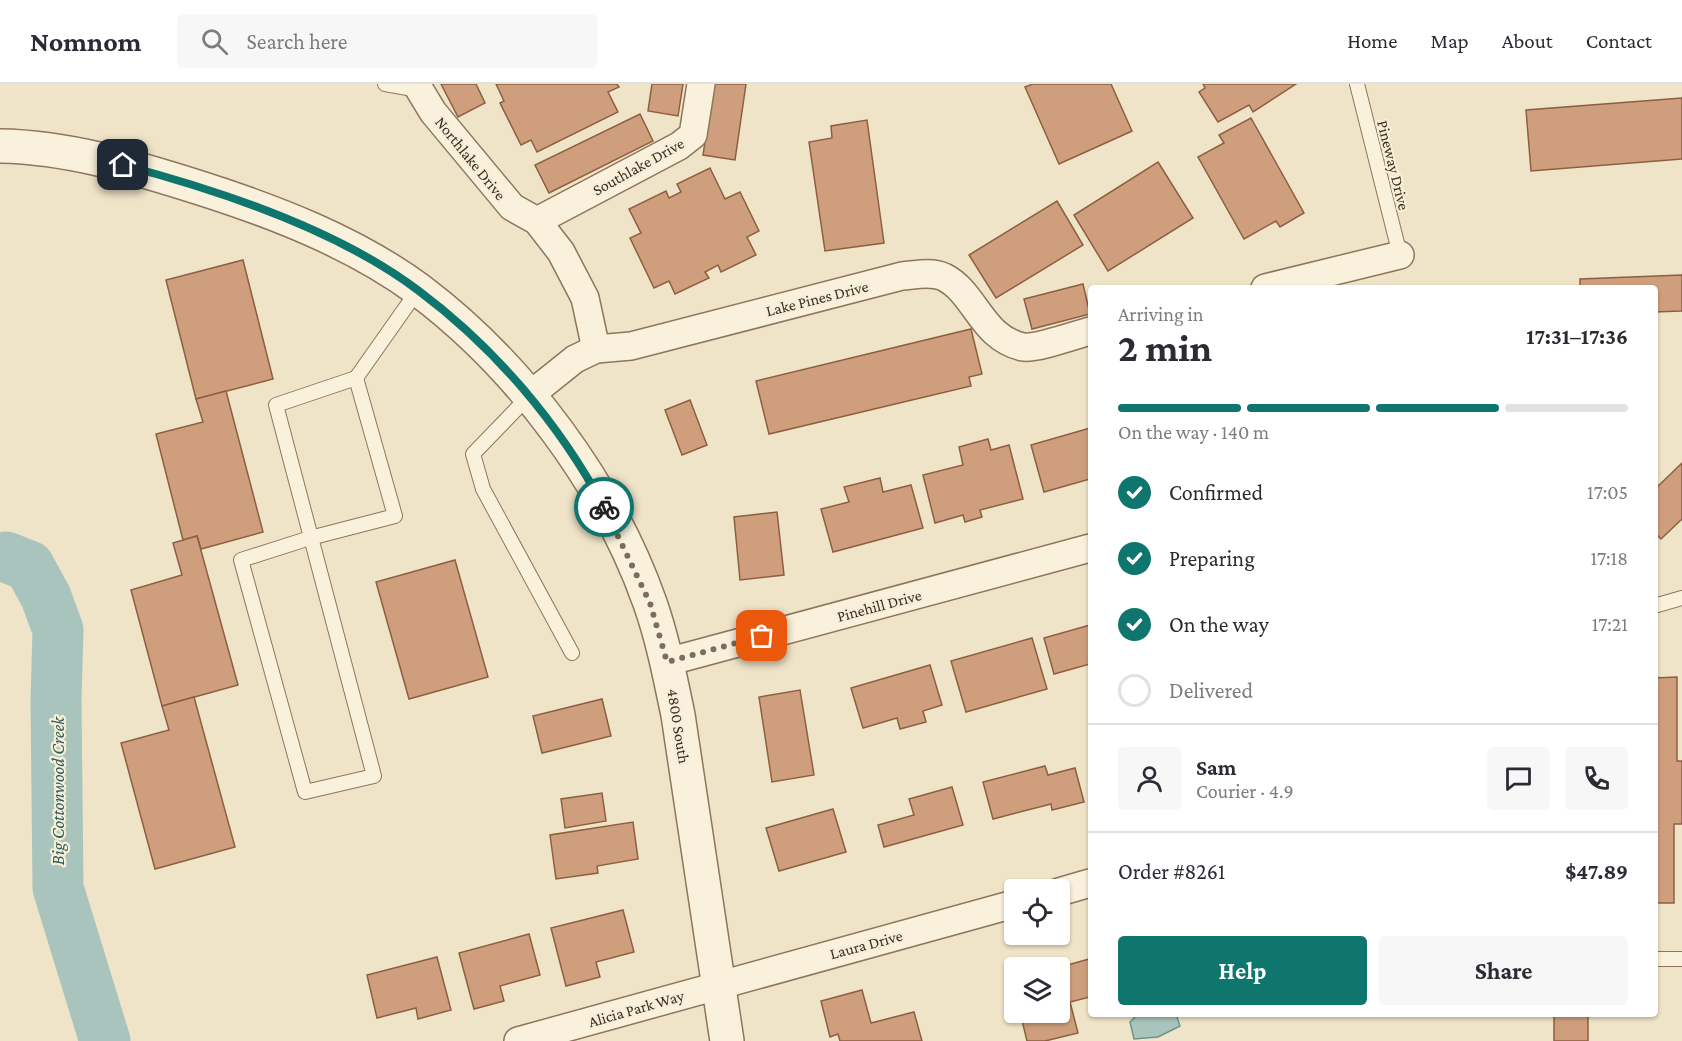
<!DOCTYPE html>
<html lang="en">
<head>
<meta charset="utf-8">
<style>
  :root { --surface:#fff; --page:#f7f7f7; --text:#2b2b33; --muted:#7c7c81; --line:#e1e1e2; --accent:#0f766e }
  body { margin:0; font-family:"Crimson Pro",serif; background:var(--page); color:var(--text); height:100vh; display:flex; flex-direction:column; font-size:22px; white-space:nowrap }
  * { box-sizing:border-box; margin:0 }
  p { font-size:20px; color:var(--muted) }
  .icon { flex:none; width:33px; height:33px; fill:none; stroke:currentColor; stroke-width:2; stroke-linecap:round; stroke-linejoin:round }
  .map { position:relative; flex:1; overflow:hidden }
  .sheet { position:absolute; left:1088px; top:201px; width:570px; height:732px; display:flex; flex-direction:column; background:var(--surface); border-radius:6px; box-shadow:0 2px 4px #0004 }
  .sheet>* { flex:none }
  .fabs { position:absolute; left:1004px; top:795px; display:grid; gap:12px }
  .fabs a { display:grid; place-items:center; width:66px; height:66px; border-radius:6px; background:var(--surface); box-shadow:0 2px 4px #0004; font-size:30px }
  .pin { position:absolute; display:grid; place-items:center; width:51px; height:51px; color:#fff; margin:-26px; border-radius:12px; box-shadow:0 3px 9px #0006 }
  .courier { position:absolute; display:grid; place-items:center; width:60px; height:60px; margin:-30px; border:4px solid #0f766e; border-radius:50%; background:#fff; color:#222; box-shadow:0 2px 8px #0007 }
  .headline em { font-style:normal; font-weight:700 }
  .headline div { display:flex; flex-direction:column-reverse }
  .headline { display:flex; align-items:center; justify-content:space-between; height:102px; padding:0 30px }
  h1 { font-size:39px; font-weight:700; line-height:45px }
  .bar { display:grid; grid-template-columns:repeat(4,1fr); gap:9px 6px; align-content:center; height:72px; padding:0 30px }
  .bar i { height:8px; border-radius:4px; background:var(--line) }
  .bar .on { background:var(--accent) }
  .bar p { grid-column:span 4 }
  .line { display:flex; align-items:center; gap:15px; padding:0 30px; border-top:2px solid var(--line) }
  .line div { flex:1 }
  .round { display:grid; place-items:center; flex:none; width:63px; height:63px; border-radius:6px; background:var(--page) }
  ol { padding:0 30px; list-style:none }
  li { display:flex; align-items:center; gap:18px; height:66px }
  li p { margin-inline-start:auto }
  li .icon { padding:6px; border-radius:50%; background:var(--accent); color:#fff; stroke-width:4 }
  li:last-child { color:var(--muted) }
  li i { width:33px; height:33px; border:3px solid var(--line); border-radius:50% }
  .primary-button { display:flex; gap:12px; margin-top:auto; padding:12px 30px }
  .primary-button a { flex:1; height:69px; border-radius:6px; background:var(--accent); color:#fff; font-size:24px; font-weight:700; line-height:69px; text-align:center }
  .primary-button a+a { background:var(--page); color:var(--text) }
  header { display:flex; align-items:center; gap:36px; box-sizing:border-box; height:84px; padding:0 30px; background:var(--surface); border-bottom:2px solid var(--line) }
  header strong { font-size:28px }
  nav { display:flex; gap:33px; margin-inline-start:auto; font-size:21px }
  .search { width:420px; height:54px; background:var(--page); display:flex; align-items:center; gap:15px; box-sizing:border-box; padding:0 21px; border-radius:6px; color:var(--muted); font-size:22px }
  .map>svg:first-child { display:block }
  .water { fill:#a9c4bc; stroke:#6f938a; stroke-width:1.5 }
  .lines { fill:none; stroke-linecap:round; stroke-linejoin:round }
  .river { stroke:#a9c4bc; stroke-width:51 }
  .building { fill:#cf9f7d; stroke:#8d5f41; stroke-width:1.5 }
  .service-casing { stroke:#8d765c; stroke-width:16 }
  .minor-casing { stroke:#8d765c; stroke-width:30 }
  .tertiary-casing { stroke:#8d765c; stroke-width:36 }
  .service { stroke:#faf1dc; stroke-width:14 }
  .minor { stroke:#faf1dc; stroke-width:27 }
  .tertiary { stroke:#faf1dc; stroke-width:33 }
  .done { stroke:#7c6e5b; stroke-width:6; stroke-dasharray:0 10.8 }
  .route { stroke:#0f766e; stroke-width:8 }
  .labels { text-anchor:middle; stroke-width:4.5; stroke-linejoin:round; paint-order:stroke }
  .street-label { font-size:16px; fill:#3d2e20; stroke:#f7eed8 }
  .water-label { font-size:18px; font-style:italic; fill:#2f5d5a; stroke:#f7eed8 }
</style>
</head>
<body>
<header>
<strong>Nomnom</strong>
<div class="search"><svg class="icon" aria-label="search" viewBox="0 0 24 24"><circle cx="10" cy="10" r="6"/><path d="M15 15l6 6"/></svg>Search here</div>
<nav><a>Home</a><a>Map</a><a>About</a><a>Contact</a></nav>
</header>
<div class="map">
<svg width="1682" height="957" viewBox="0 0 1682 957">
  <rect width="100%" height="100%" fill="#f0e4c8"/>
  <path class="water" d="M1138 930H1176L1180 942 1158 953 1134 955 1130 938Z"/>
  <g class="lines">
    <path class="river" d="M6 473 29 482 46 513 58 546 56 616 58 804 105 957"/>
  </g>
  <g class="building">
    <path d="M441 0H476L485 19 458 33Z"/>
    <path d="M496 0H617L619 3 608 8 618 28 537 68 531 56 521 61 500 19 504 17Z"/>
    <path d="M652 0H683L678 32 648 27Z"/>
    <path d="M714 0H746L735 76 703 71Z"/>
    <path d="M1033 0H1111L1132 47 1059 80 1025 3Z"/>
    <path d="M1203 0H1296L1253 28 1249 21 1218 38 1199 8 1205 4Z"/>
    <path d="M1682 14V75L1531 87 1526 26Z"/>
    <path d="M640 30 653 57 549 109 535 81Z"/>
    <path d="M1251 34 1304 129 1280 143 1276 137 1244 155 1198 73 1224 59 1219 51Z"/>
    <path d="M867 36 884 159 825 167 809 58 832 54 831 42Z"/>
    <path d="M1158 78 1193 134 1108 187 1074 131Z"/>
    <path d="M710 84 725 115 740 108 759 147 747 153 756 171 721 188 718 181 705 188 709 194 675 210 669 197 654 204 630 154 641 149 629 125 666 107 669 114 681 108 677 100Z"/>
    <path d="M1057 117 1083 161 996 214 969 171Z"/>
    <path d="M243 176 273 295 196 315 166 196Z"/>
    <path d="M1682 191V227L1654 228V204H1580V195Z"/>
    <path d="M1083 200 1090 230 1032 245 1024 215Z"/>
    <path d="M971 245 982 290 969 293 971 302 769 350 756 297Z"/>
    <path d="M226 307 263 448 201 465 197 452 183 456 156 350 203 338 196 315Z"/>
    <path d="M690 316 707 361 682 371 665 326Z"/>
    <path d="M1090 344V395L1044 408 1031 361Z"/>
    <path d="M988 355 991 366 1009 361 1023 415 980 426 982 433 965 438 963 431 935 439 923 391 963 381 959 363Z"/>
    <path d="M1682 379V435L1661 455 1654 448V406Z"/>
    <path d="M880 394 883 408 911 401 923 444 833 468 821 425 849 418 844 403Z"/>
    <path d="M777 428 784 491 740 496 734 433Z"/>
    <path d="M197 452 238 601 162 622 131 506 182 491 173 459Z"/>
    <path d="M455 476 488 593 409 615 376 498Z"/>
    <path d="M1090 541V580L1054 590 1044 554Z"/>
    <path d="M1032 554 1047 605 966 628 951 577Z"/>
    <path d="M930 581 942 621 923 627 926 638 900 645 897 634 863 644 851 604Z"/>
    <path d="M1677 593V677H1682V740H1674V819H1654V594Z"/>
    <path d="M800 606 814 691 772 698 759 613Z"/>
    <path d="M194 613 235 763 155 785 121 659 169 646 162 622Z"/>
    <path d="M602 615 611 652 542 669 533 632Z"/>
    <path d="M1045 682 1048 691 1075 684 1084 718 1052 726 1051 720 993 735 983 698Z"/>
    <path d="M952 703 963 741 884 763 878 741 914 731 909 715Z"/>
    <path d="M602 709 606 737 565 744 561 715Z"/>
    <path d="M833 725 846 768 779 787 766 744Z"/>
    <path d="M633 738 638 775 597 782 598 789 556 795 550 751Z"/>
    <path d="M623 826 634 868 596 878 600 893 566 902 551 844Z"/>
    <path d="M529 850 540 891 500 902 504 917 474 925 459 869Z"/>
    <path d="M437 873 451 926 418 935 416 924 377 934 367 891Z"/>
    <path d="M1089 875 1090 913 1070 918 1078 949 1045 957H1027L1020 928H1059V884H1057Z"/>
    <path d="M862 906 871 939 914 928 922 957H840L838 950 830 953 821 917Z"/>
    <rect x="1554" y="930" width="34" height="27"/>
  </g>
  <g class="lines">
    <g class="service-casing">
      <g id="service">
        <path d="M385 0 419 6"/>
        <path d="M1357 0 1400 171"/>
        <path d="M356 294 418 206"/>
        <path d="M530 311 473 370 483 405 572 569"/>
        <path d="M310 454 395 432 356 294 276 321 374 692 305 708 241 476 310 454"/>
        <path d="M1654 522 1682 514"/>
        <path d="M1654 875H1682"/>
      </g>
    </g>
    <g class="minor-casing">
      <g id="minor">
        <path d="M416 0 433 28 512 123 537 137 561 168 585 214 596 265"/>
        <path d="M537 137 679 62 693 51 701 0"/>
        <path d="M1265 204 1400 171"/>
        <path d="M530 311 575 275 596 265 631 262 902 192C916 191 931 187 944 193 976 209 981 254 1023 263 1036 265 1075 251 1090 247"/>
        <path d="M667 578 1090 464"/>
        <path d="M1059 808 1090 799"/>
        <path d="M518 957 1014 820"/>
      </g>
    </g>
    <g class="tertiary-casing">
      <path id="tertiary" d="M0 62C67 63 134 83 197 103 273 127 354 158 419 206 520 282 608 400 650 519 663 556 670 593 678 631L727 957"/>
    </g>
    <use href="#service" class="service"/>
    <use href="#minor" class="minor"/>
    <use href="#tertiary" class="tertiary"/>
  </g>
  <g class="lines">
    <path class="done" d="M604 423 650 519 667 578 762 552"/>
    <path class="route" d="M123 81C218 106 340 147 419 207 495 264 559 339 604 423"/>
  </g>
  <g class="labels">
    <g class="street-label">
      <text transform="translate(471 74) rotate(51)" y="6">Northlake Drive</text>
      <text transform="translate(1394 81) rotate(76)" y="6">Pineway Drive</text>
      <text transform="translate(638 82) rotate(-29)" y="6">Southlake Drive</text>
      <text transform="translate(817 214) rotate(-14)" y="6">Lake Pines Drive</text>
      <text transform="translate(879 521) rotate(-15)" y="6">Pinehill Drive</text>
      <text transform="translate(679 642) rotate(81)" y="6">4800 South</text>
      <text transform="translate(866 860) rotate(-15)" y="6">Laura Drive</text>
      <text transform="translate(636 924) rotate(-16)" y="6">Alicia Park Way</text>
    </g>
    <g class="water-label">
      <text transform="translate(58 707) rotate(-90)" y="6">Big Cottonwood Creek</text>
    </g>
  </g>
</svg>
<div class="fabs">
<a><svg class="icon" aria-label="locate" viewBox="0 0 24 24"><circle cx="12" cy="12" r="6"/><path d="M12 2v4M12 18v4M2 12h4M18 12h4"/></svg></a>
<a><svg class="icon" aria-label="layers" viewBox="0 0 24 24"><path d="M12 4l9 5-9 5-9-5zM3 14l9 5 9-5"/></svg></a>
</div>
<div class="pin" style="left:762px;top:552px;background:#ea580c"><svg class="icon" aria-label="bag" viewBox="0 0 24 24"><path d="M5 8h14l-1 12H6zM9 8a3 3 0 0 1 6 0"/></svg></div>
<div class="pin" style="left:123px;top:81px;background:#1f2937"><svg class="icon" aria-label="home" viewBox="0 0 24 24"><path d="M3 11l9-7 9 7M6 9v11h12V9"/></svg></div>
<div class="courier" style="left:604px;top:423px"><svg class="icon" aria-label="bike" viewBox="0 0 24 24"><circle cx="6" cy="16" r="4"/><circle cx="18" cy="16" r="4"/><path d="M6 16l4-8h5l3 8M10 8l3 8H6M13 5h3"/></svg></div>
<section class="sheet">
<div class="headline"><div><h1>2 min</h1><p>Arriving in</p></div><em>17:31–17:36</em></div>
<div class="bar"><i class="on"></i><i class="on"></i><i class="on"></i><i></i><p>On the way · 140 m</p></div>
<ol>
<li><svg class="icon" aria-label="check" viewBox="0 0 24 24"><path d="M5 12l5 5 9-10"/></svg>Confirmed<p>17:05</p></li>
<li><svg class="icon" aria-label="check" viewBox="0 0 24 24"><path d="M5 12l5 5 9-10"/></svg>Preparing<p>17:18</p></li>
<li><svg class="icon" aria-label="check" viewBox="0 0 24 24"><path d="M5 12l5 5 9-10"/></svg>On the way<p>17:21</p></li>
<li><i></i>Delivered</li>
</ol>
<div class="line" style="height:108px"><a class="round"><svg class="icon" aria-label="person" viewBox="0 0 24 24"><circle cx="12" cy="8" r="4"/><path d="M4 21q1-7 8-7t8 7"/></svg></a><div><b>Sam</b><p>Courier · 4.9</p></div><a class="round"><svg class="icon" aria-label="chat" viewBox="0 0 24 24"><path d="M4 5h16v11H9l-5 4z"/></svg></a><a class="round"><svg class="icon" aria-label="phone" viewBox="0 0 24 24"><path d="M5 4h4l2 5-3 2q2 4 5 5l2-3 5 2v4C11 20 4 13 5 4z"/></svg></a></div>
<div class="line" style="height:78px"><div>Order #8261</div><b>$47.89</b></div>
<div class="primary-button"><a>Help</a><a>Share</a></div>
</section>
</div>
</body>
</html>
